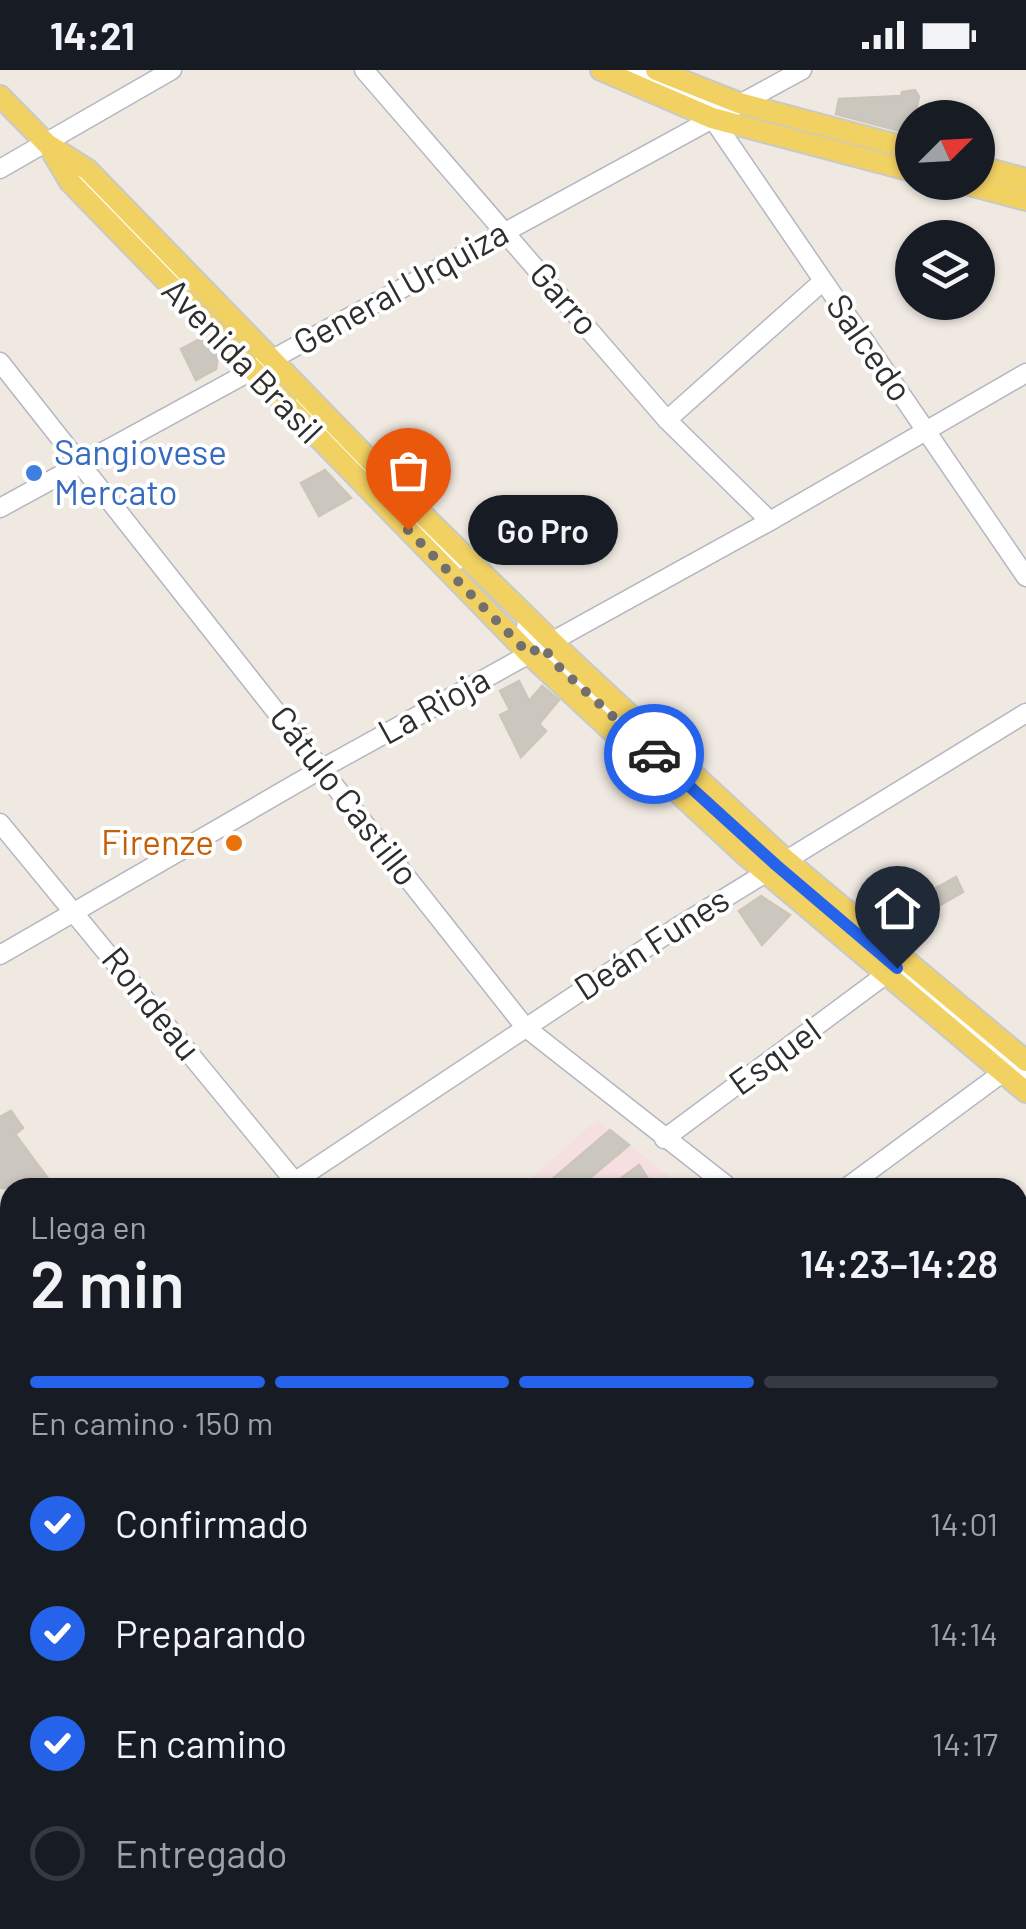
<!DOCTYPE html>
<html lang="es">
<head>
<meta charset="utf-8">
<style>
  :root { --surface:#171b24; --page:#242831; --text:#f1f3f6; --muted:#9ea1a6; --line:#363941; --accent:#2563eb }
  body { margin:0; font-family:Barlow,sans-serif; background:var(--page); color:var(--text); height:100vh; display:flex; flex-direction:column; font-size:38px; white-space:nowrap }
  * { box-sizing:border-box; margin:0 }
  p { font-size:32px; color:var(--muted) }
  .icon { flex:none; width:55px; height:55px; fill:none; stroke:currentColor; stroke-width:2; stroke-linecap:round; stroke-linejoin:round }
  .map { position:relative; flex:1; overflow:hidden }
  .drawer { position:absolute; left:0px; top:1108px; width:1028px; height:752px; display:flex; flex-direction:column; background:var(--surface); border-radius:30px 30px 0 0; box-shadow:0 2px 8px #0004 }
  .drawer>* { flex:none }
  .needle { width:65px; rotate:66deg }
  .buttons { position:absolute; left:895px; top:30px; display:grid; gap:20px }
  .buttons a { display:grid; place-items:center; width:100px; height:100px; border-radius:50%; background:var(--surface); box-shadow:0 2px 8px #0004; font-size:50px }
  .pin { position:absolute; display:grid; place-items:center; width:85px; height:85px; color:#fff; margin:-102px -42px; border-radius:50% 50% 50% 0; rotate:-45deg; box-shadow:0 0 10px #0007 }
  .pin .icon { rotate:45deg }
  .courier { position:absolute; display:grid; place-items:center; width:100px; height:100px; margin:-50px; border:8px solid #2563eb; border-radius:50%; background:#fff; color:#222; box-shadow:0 2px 12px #0007 }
  .bubble { position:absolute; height:70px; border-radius:35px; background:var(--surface); box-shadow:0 2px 8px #0004; font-size:32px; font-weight:600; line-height:70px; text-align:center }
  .head em { font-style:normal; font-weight:600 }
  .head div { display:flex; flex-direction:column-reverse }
  .head { display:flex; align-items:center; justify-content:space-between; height:170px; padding:0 30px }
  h1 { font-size:65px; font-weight:600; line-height:75px }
  .bar { display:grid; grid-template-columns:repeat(4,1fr); gap:15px 10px; align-content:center; height:120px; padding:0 30px }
  .bar i { height:12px; border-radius:8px; background:var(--line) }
  .bar .active { background:var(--accent) }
  .bar p { grid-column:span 4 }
  ol { padding:0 30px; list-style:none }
  li { display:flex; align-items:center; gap:30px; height:110px }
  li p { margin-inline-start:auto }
  li .icon { padding:10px; border-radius:50%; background:var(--accent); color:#fff; stroke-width:4 }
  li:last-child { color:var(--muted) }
  li i { width:55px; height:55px; border:5px solid var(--line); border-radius:50% }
  .status { display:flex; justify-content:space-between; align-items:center; height:70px; padding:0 50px; background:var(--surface); direction:ltr }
  .status svg { height:28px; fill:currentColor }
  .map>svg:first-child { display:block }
  .medical { fill:#f5dfe0 }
  .building { fill:#cbc7bf; stroke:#cbc5ba; stroke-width:2.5 }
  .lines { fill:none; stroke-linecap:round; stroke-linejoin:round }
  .minor-casing { stroke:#b4b7c1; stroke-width:21 }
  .major-casing { stroke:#c9c9c9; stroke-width:24 }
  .minor { stroke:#fff; stroke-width:18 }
  .major { stroke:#f2d163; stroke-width:20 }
  .done { stroke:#726f6d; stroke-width:10; stroke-dasharray:0 18 }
  .route { stroke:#2563eb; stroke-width:12 }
  .shop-dot { fill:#3f7fe0; stroke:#fff; stroke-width:4 }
  .food-dot { fill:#e8710a; stroke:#fff; stroke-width:4 }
  .labels { text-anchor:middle; stroke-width:8; stroke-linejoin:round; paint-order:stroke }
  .street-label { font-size:35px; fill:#2e2e2e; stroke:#fff }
  .shop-label { font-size:35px; fill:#366cbe; stroke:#fff; text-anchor:start }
  .food-label { font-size:35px; fill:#c56008; stroke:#fff; text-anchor:end }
</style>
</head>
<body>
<div class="status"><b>14:21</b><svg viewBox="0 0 49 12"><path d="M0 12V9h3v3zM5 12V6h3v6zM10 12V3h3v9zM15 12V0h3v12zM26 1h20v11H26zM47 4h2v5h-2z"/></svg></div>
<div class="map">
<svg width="1026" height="1859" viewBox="0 0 1026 1859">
  <rect width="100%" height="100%" fill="#efe9e1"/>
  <path class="medical" d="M597 1050 682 1117 520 1118Z"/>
  <g class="building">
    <path d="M915 20 919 27 911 64 836 44 839 29 901 26 902 22Z"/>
    <path d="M200 269 218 286 216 299 196 310 181 279Z"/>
    <path d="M325 400 351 428 319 446 301 413Z"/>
    <path d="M519 611 529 631 542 616 559 630 539 654 546 661 521 687 500 645 510 640 500 621Z"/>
    <path d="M956 807 963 822 896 860 882 848Z"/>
    <path d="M761 826 790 845 762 875 739 841Z"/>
    <path d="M11 1041 23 1058 15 1064 55 1118H0V1047Z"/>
    <path d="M610 1060 629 1075 578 1118H542Z"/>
    <path d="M639 1095 654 1118H608Z"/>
  </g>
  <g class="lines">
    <g class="minor-casing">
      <g id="minor">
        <path d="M364 0 667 350 770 451"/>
        <path d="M630 0 729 42"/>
        <path d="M712 48 1026 507"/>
        <path d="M62 89 184 213"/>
        <path d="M0 99 172 0"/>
        <path d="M0 292 525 957 730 1118"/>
        <path d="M303 335 403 441 456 491"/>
        <path d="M667 350 823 211"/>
        <path d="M0 438 802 0"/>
        <path d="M526 557 560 598 776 795 1026 1006"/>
        <path d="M0 753 300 1118"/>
        <path d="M0 885 323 698 770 451 1026 303"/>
        <path d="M664 1069 885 905"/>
        <path d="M285 1118 676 858 1026 643"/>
        <path d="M846 1118 1013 995"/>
        <path d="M0 1312 10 1305"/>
        <path d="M1018 1321 1026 1314"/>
        <path d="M1018 1338 1026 1346"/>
        <path d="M0 1510 10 1503"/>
        <path d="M1018 1695 1026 1705"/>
        <path d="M0 1706 10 1719"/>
        <path d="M110 1850 117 1859"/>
        <path d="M812 1850 819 1859"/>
        <path d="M397 1859 408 1850"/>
      </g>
    </g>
    <g class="major-casing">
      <g id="major">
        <path d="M601 0 712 48 912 101"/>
        <path d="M656 0 739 33 912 79"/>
        <path d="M0 26 47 74 88 100 418 440 573 592 786 790 1026 991"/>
        <path d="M51 80 70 112 529 584 744 784 1026 1022"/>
        <path d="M978 96 1026 109"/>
        <path d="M958 112 1026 130"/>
        <path d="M0 1226 10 1240"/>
        <path d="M1018 1752 1026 1744"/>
        <path d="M453 1850 460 1859"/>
        <path d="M896 1859 906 1850"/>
      </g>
    </g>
    <use href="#minor" class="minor"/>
    <use href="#major" class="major"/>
  </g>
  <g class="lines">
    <path class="done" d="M408 460 529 584 542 576 560 598 654 684"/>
    <path class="route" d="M654 684 776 795 897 898"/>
  </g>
  <circle class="shop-dot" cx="34" cy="403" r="10"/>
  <circle class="food-dot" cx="234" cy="773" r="10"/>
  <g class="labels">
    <g class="street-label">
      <text transform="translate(401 218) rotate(-29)" y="12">General Urquiza</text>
      <text transform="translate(564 229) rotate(49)" y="12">Garro</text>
      <text transform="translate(869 278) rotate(55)" y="12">Salcedo</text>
      <text transform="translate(242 291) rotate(46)" y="12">Avenida Brasil</text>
      <text transform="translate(434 636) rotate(-29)" y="12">La Rioja</text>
      <text transform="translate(344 726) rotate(52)" y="12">Cátulo Castillo</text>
      <text transform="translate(652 874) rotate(-33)" y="12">Deán Funes</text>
      <text transform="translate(151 934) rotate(51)" y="12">Rondeau</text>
      <text transform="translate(775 987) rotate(-36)" y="12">Esquel</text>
    </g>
    <g class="shop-label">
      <text x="54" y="395">Sangiovese<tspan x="54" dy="40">Mercato</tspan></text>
    </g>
    <g class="food-label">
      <text x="214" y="785">Firenze</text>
    </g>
  </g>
</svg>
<div class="buttons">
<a><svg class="needle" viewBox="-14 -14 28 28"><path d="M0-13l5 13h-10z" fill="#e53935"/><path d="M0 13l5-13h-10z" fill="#9ea1a6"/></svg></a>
<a><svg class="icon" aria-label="layers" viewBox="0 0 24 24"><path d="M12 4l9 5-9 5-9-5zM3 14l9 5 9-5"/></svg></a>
</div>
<div class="pin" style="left:408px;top:460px;background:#ea580c"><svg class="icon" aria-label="bag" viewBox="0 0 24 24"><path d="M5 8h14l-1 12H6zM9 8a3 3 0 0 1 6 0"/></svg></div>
<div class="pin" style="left:897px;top:898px;background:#1f2937"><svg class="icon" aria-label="home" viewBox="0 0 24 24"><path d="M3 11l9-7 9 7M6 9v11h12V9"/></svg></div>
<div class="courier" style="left:654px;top:684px"><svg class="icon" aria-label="car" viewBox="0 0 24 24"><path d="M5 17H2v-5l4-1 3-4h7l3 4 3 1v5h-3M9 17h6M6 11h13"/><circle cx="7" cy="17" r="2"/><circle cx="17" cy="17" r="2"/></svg></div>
<div class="bubble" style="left:468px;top:425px;width:150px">Go Pro</div>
<section class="drawer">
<div class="head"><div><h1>2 min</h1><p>Llega en</p></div><em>14:23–14:28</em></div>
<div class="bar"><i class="active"></i><i class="active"></i><i class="active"></i><i></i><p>En camino · 150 m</p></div>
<ol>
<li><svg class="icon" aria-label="check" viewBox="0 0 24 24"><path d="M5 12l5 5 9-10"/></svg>Confirmado<p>14:01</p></li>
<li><svg class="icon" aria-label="check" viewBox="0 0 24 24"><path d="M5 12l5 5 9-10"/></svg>Preparando<p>14:14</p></li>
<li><svg class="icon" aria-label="check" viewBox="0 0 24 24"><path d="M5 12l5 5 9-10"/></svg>En camino<p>14:17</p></li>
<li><i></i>Entregado</li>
</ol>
</section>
</div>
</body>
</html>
